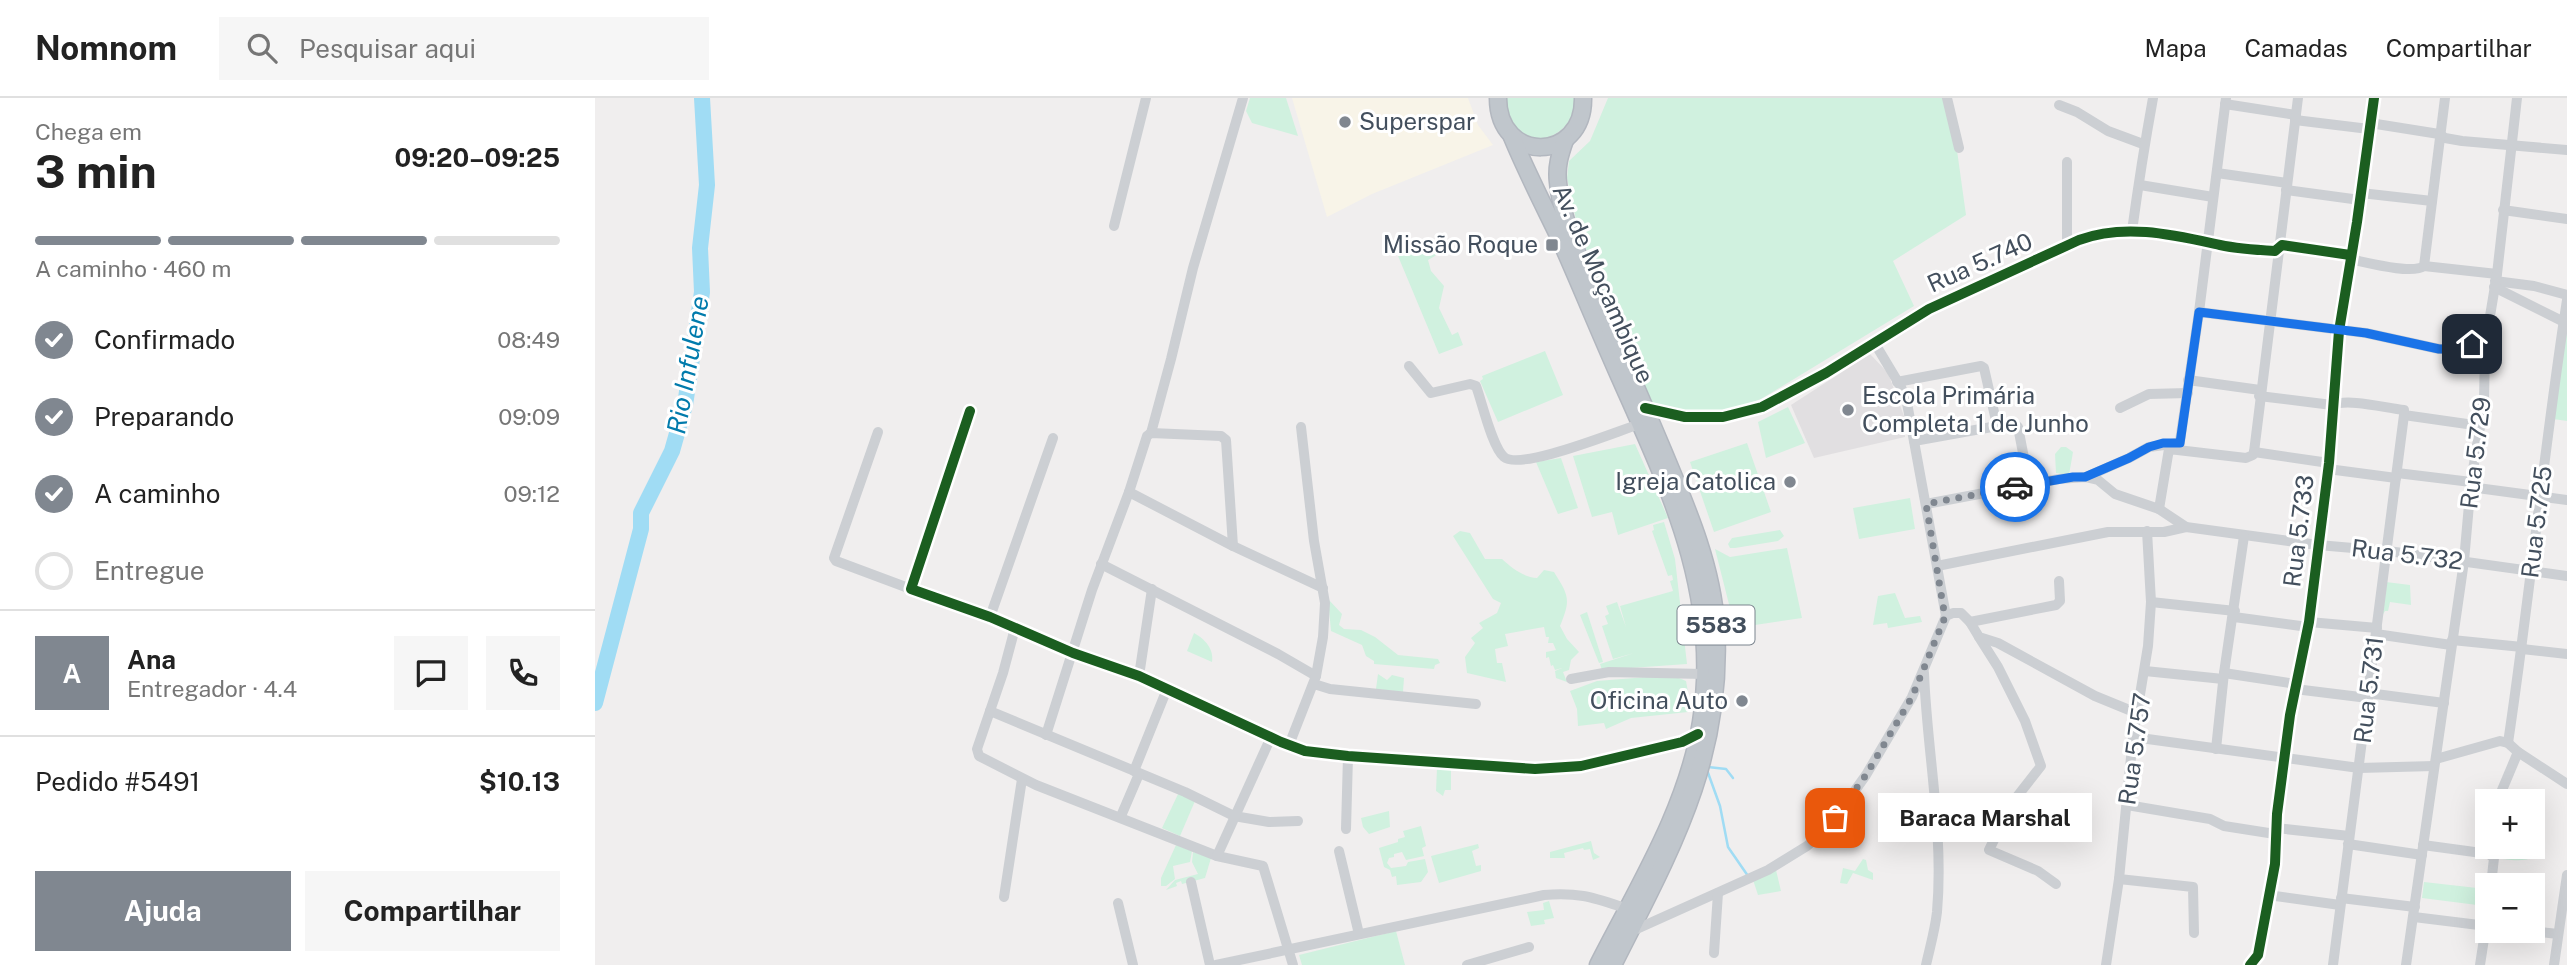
<!DOCTYPE html>
<html lang="pt">
<head>
<meta charset="utf-8">
<style>
  :root { --surface:#fff; --page:#f6f6f6; --text:#222; --muted:#767676; --line:#e0e0e0; --accent:#808790 }
  body { margin:0; font-family:"Public Sans",sans-serif; background:var(--page); color:var(--text); height:100vh; display:flex; flex-direction:column; font-size:26px; white-space:nowrap }
  * { box-sizing:border-box; margin:0 }
  p { font-size:23px; color:var(--muted) }
  .icon { flex:none; width:38px; height:38px; fill:none; stroke:currentColor; stroke-width:2; stroke-linecap:round; stroke-linejoin:round }
  .map { position:relative; flex:1; overflow:hidden }
  .sheet { display:flex; flex-direction:column; background:var(--surface); width:595px }
  .sheet>* { flex:none }
  .controls { position:absolute; left:1880px; top:691px; display:grid; gap:14px }
  .controls a { display:grid; place-items:center; width:70px; height:70px; border-radius:0px; background:var(--surface); box-shadow:0 7px 28px #0002; font-size:35px }
  .pin { position:absolute; display:grid; place-items:center; width:60px; height:60px; color:#fff; margin:-30px; border-radius:14px; box-shadow:0 4px 10px #0006 }
  .courier { position:absolute; display:grid; place-items:center; width:70px; height:70px; margin:-35px; border:5px solid #1a73e8; border-radius:50%; background:#fff; color:#222; box-shadow:0 2px 9px #0007 }
  .bubble { position:absolute; height:49px; border-radius:0px; background:var(--surface); box-shadow:0 7px 28px #0002; font-size:23px; font-weight:700; line-height:49px; text-align:center }
  .summary em { font-style:normal; font-weight:700 }
  .summary div { display:flex; flex-direction:column-reverse }
  .summary { display:flex; align-items:center; justify-content:space-between; height:119px; padding:0 35px }
  h1 { font-size:46px; font-weight:700; line-height:52px }
  .bar { display:grid; grid-template-columns:repeat(4,1fr); gap:10px 7px; align-content:center; height:84px; padding:0 35px }
  .bar i { height:9px; border-radius:5px; background:var(--line) }
  .bar .active { background:var(--accent) }
  .bar p { grid-column:span 4 }
  .line { display:flex; align-items:center; gap:18px; padding:0 35px; border-top:2px solid var(--line) }
  .line div { flex:1 }
  .round { display:grid; place-items:center; flex:none; width:74px; height:74px; border-radius:0px; background:var(--page) }
  ol { padding:0 35px; list-style:none }
  li { display:flex; align-items:center; gap:21px; height:77px }
  li p { margin-inline-start:auto }
  li .icon { padding:7px; border-radius:50%; background:var(--accent); color:#fff; stroke-width:4 }
  li:last-child { color:var(--muted) }
  li i { width:38px; height:38px; border:4px solid var(--line); border-radius:50% }
  .action { display:flex; gap:14px; margin-top:auto; padding:14px 35px }
  .action a { flex:1; height:80px; border-radius:0px; background:var(--accent); color:#fff; font-size:28px; font-weight:700; line-height:80px; text-align:center }
  .action a+a { background:var(--page); color:var(--text) }
  header { display:flex; align-items:center; gap:42px; box-sizing:border-box; height:98px; padding:0 35px; background:var(--surface); border-bottom:2px solid var(--line) }
  header strong { font-size:33px }
  nav { display:flex; gap:38px; margin-inline-start:auto; font-size:24px }
  .search { width:490px; height:63px; background:var(--page); display:flex; align-items:center; gap:18px; box-sizing:border-box; padding:0 24px; border-radius:0px; color:var(--muted); font-size:26px }
  main { display:flex; flex:1; min-height:0 }
  .map>svg:first-child { display:block }
  .commercial { fill:#f8f4e8 }
  .education { fill:#e1dfe1 }
  .green { fill:#d0f1df }
  .lines { fill:none; stroke-linecap:round; stroke-linejoin:round }
  .stream { stroke:#a0dcf4; stroke-width:2.5 }
  .river { stroke:#a0dcf4; stroke-width:16 }
  .trunk-casing { stroke:#b2b7bf; stroke-width:19 }
  .minor { stroke:#cccfd3; stroke-width:10 }
  .trunk { stroke:#c0c6cc; stroke-width:16 }
  .cycleway-casing { stroke:#fff; stroke-width:15 }
  .cycleway { stroke:#1b5e20; stroke-width:10 }
  .done { stroke:#808790; stroke-width:7; stroke-dasharray:0 12.6 }
  .route { stroke:#1a73e8; stroke-width:9 }
  .poi-dot { fill:#808790; stroke:#fff; stroke-width:2.5 }
  .labels { text-anchor:middle; stroke-width:6; stroke-linejoin:round; paint-order:stroke }
  .shield { fill:#fff; stroke:#7b848e; stroke-width:2 }
  .shield-label { font-size:23px; font-weight:bold; fill:#434f5d }
  .poi-label { font-size:24px; fill:#434f5d; stroke:#fff; text-anchor:end }
  .street-label { font-size:24px; fill:#434f5d; stroke:#fff }
  .water-label { font-size:26px; font-style:italic; fill:#017bac; stroke:#fff }
</style>
</head>
<body>
<header>
<strong>Nomnom</strong>
<div class="search"><svg class="icon" aria-label="search" viewBox="0 0 24 24"><circle cx="10" cy="10" r="6"/><path d="M15 15l6 6"/></svg>Pesquisar aqui</div>
<nav><a>Mapa</a><a>Camadas</a><a>Compartilhar</a></nav>
</header>
<main>
<section class="sheet">
<div class="summary"><div><h1>3 min</h1><p>Chega em</p></div><em>09:20–09:25</em></div>
<div class="bar"><i class="active"></i><i class="active"></i><i class="active"></i><i></i><p>A caminho · 460 m</p></div>
<ol>
<li><svg class="icon" aria-label="check" viewBox="0 0 24 24"><path d="M5 12l5 5 9-10"/></svg>Confirmado<p>08:49</p></li>
<li><svg class="icon" aria-label="check" viewBox="0 0 24 24"><path d="M5 12l5 5 9-10"/></svg>Preparando<p>09:09</p></li>
<li><svg class="icon" aria-label="check" viewBox="0 0 24 24"><path d="M5 12l5 5 9-10"/></svg>A caminho<p>09:12</p></li>
<li><i></i>Entregue</li>
</ol>
<div class="line" style="height:126px"><b class="round" style="background:var(--accent);color:#fff">A</b><div><b>Ana</b><p>Entregador · 4.4</p></div><a class="round"><svg class="icon" aria-label="chat" viewBox="0 0 24 24"><path d="M4 5h16v11H9l-5 4z"/></svg></a><a class="round"><svg class="icon" aria-label="phone" viewBox="0 0 24 24"><path d="M5 4h4l2 5-3 2q2 4 5 5l2-3 5 2v4C11 20 4 13 5 4z"/></svg></a></div>
<div class="line" style="height:91px"><div>Pedido #5491</div><b>$10.13</b></div>
<div class="action"><a>Ajuda</a><a>Compartilhar</a></div>
</section>
<div class="map">
<svg width="1972" height="867" viewBox="0 0 1972 867">
  <rect width="100%" height="100%" fill="#f0eeee"/>
  <path class="commercial" d="M697 0H873L883 27 898 47 777 96 732 119Z"/>
  <path class="education" d="M1275 256 1293 275 1309 318 1310 339 1219 360 1196 307Z"/>
  <g class="green">
    <path d="M655 0H691L703 38 657 25 651 13Z"/>
    <path d="M909 0H979C982 43 926 55 912 22 909 16 910 7 909 0Z"/>
    <path d="M1013 0H1350L1360 38 1371 117 1298 163 1319 208 1166 301 1128 315 1090 316 1055 307 983 131 972 80 974 63 995 43Z"/>
    <path d="M848 147 840 158 833 162 836 173 849 188 844 210 857 237 863 234 868 247 844 256 803 158Z"/>
    <path d="M1972 221V323L1958 321Z"/>
    <path d="M950 253 968 297 903 324 885 283 888 281 887 278Z"/>
    <path d="M1193 309 1210 345 1171 360 1163 324Z"/>
    <path d="M1152 345 1176 414 1119 434 1095 364Z"/>
    <path d="M1040 346 1073 420 1023 437 1017 414 997 419 978 358Z"/>
    <path d="M1466 349H1471L1478 354 1474 377 1461 375 1460 356Z"/>
    <path d="M966 360 983 410 963 416 941 364Z"/>
    <path d="M1315 400 1320 431 1264 441 1258 410Z"/>
    <path d="M1069 424 1080 461 1092 566 1007 572 1005 566 1039 555 1018 561 1007 528 1013 526 1010 518 1014 516 1011 508 1022 504 1031 529 1025 508 1078 493 1075 483 1078 482 1077 477 1073 478 1057 433 1059 432 1058 427Z"/>
    <path d="M1185 432 1189 438 1183 443 1140 450H1135L1133 446 1137 440Z"/>
    <path d="M865 433 875 435 890 461H907C917 470 928 479 942 480L949 472 959 474C974 498 976 501 965 528L972 541 984 554 976 562 974 572 968 574 972 584 961 580 960 573 967 570 960 572 958 567 956 568 954 559 951 560V554L961 552 958 545H953L954 539H951L949 529 910 536 913 548 900 551 902 565H907L911 584 872 575 870 559 880 545 876 540 888 530 884 525 902 515 906 505 898 501 858 438Z"/>
    <path d="M1192 450 1207 520 1140 530 1120 451 1135 459Z"/>
    <path d="M1791 484 1815 487 1816 507 1795 504 1793 513H1790L1787 518Z"/>
    <path d="M1300 495 1310 520 1325 518 1327 524 1293 530 1292 525 1278 527 1283 498Z"/>
    <path d="M733 501 747 516 744 527 749 531 766 532 780 539 803 557 843 561 845 565 840 567 839 571 779 566V563L771 558 767 547 736 533Z"/>
    <path d="M992 514 1008 564 1004 565 985 517Z"/>
    <path d="M599 535C610 541 619 551 617 564L592 553Z"/>
    <path d="M783 576 792 582 797 577 809 580 808 594 781 591Z"/>
    <path d="M1077 577 1091 583 1095 605 1093 614 1036 620 1011 631 1009 625 983 628 982 611 975 593 1002 583Z"/>
    <path d="M842 670 856 671V692H850L848 698 841 693Z"/>
    <path d="M584 694 600 703 585 738 567 730Z"/>
    <path d="M794 713 795 729 774 736 768 729 766 720Z"/>
    <path d="M826 728 831 748 827 750 829 758 811 762 807 754 799 756V759L794 760 792 765 796 770 811 768 813 764 830 761 833 774 826 784 802 787 801 778 797 779 795 772 789 769 784 750 803 744V741L810 739 808 733Z"/>
    <path d="M996 743 999 755 1005 759 998 762 995 751 989 752 988 750 969 755 970 760H955V754Z"/>
    <path d="M883 746 884 750 877 753 881 768 886 767V773L844 785 836 758Z"/>
    <path d="M581 747 597 753 595 764 578 768 580 781 571 788H566V780Z"/>
    <path d="M1944 748 1948 753C1935 764 1925 763 1908 761L1922 749H1926L1932 757Z"/>
    <path d="M598 754 616 760 610 780 587 786 586 783 581 785 582 788 571 792 580 782 603 776 597 764Z"/>
    <path d="M1268 761 1271 762 1273 772 1278 775V782L1258 775 1252 786 1245 785 1248 770 1260 773Z"/>
    <path d="M1181 772 1186 793 1163 797 1158 782Z"/>
    <path d="M1829 784 1891 791 1890 808 1827 800Z"/>
    <path d="M954 803 959 820 949 822 950 826 936 828 932 814 949 812 948 805Z"/>
    <path d="M801 833 810 867H707L704 857Z"/>
  </g>
  <g class="lines">
    <g class="stream">
      <path d="M1114 666 1120 639"/>
      <path d="M1113 669 1131 671 1138 680"/>
      <path d="M1112 672 1125 708 1133 749 1153 778"/>
    </g>
    <path class="river" d="M0 605 46 431V415L77 353 90 307 107 194 105 150 112 87 107 0"/>
    <g class="trunk-casing">
      <g id="trunk">
        <path d="M903 0C903 66 989 65 988 0"/>
        <path d="M917 39C931 73 948 106 964 139 985 186 1004 233 1025 280 1075 393 1126 497 1106 624 1092 711 1042 790 1003 867"/>
        <path d="M970 42C965 56 961 69 963 84 966 122 993 183 1010 219 1030 264 1050 309 1069 355 1092 410 1117 467 1121 527 1129 660 1076 752 1018 867"/>
      </g>
    </g>
    <g class="minor">
      <path d="M1352 0 1364 50"/>
      <path d="M1630 6 1701 17"/>
      <path d="M1464 7 1482 14 1513 33 1548 46"/>
      <path d="M1700 22 1774 31"/>
      <path d="M1775 25 1844 36 1850 40 1867 43 1972 52"/>
      <path d="M1472 64V147"/>
      <path d="M1622 75 1692 85"/>
      <path d="M1545 87 1618 99"/>
      <path d="M1691 92 1765 102"/>
      <path d="M1766 95 1837 103"/>
      <path d="M1908 112 1972 121"/>
      <path d="M519 128 551 0"/>
      <path d="M1537 133C1543 89 1550 44 1558 0"/>
      <path d="M1754 161C1770 164 1817 177 1829 168L1902 176"/>
      <path d="M1829 168 1850 0"/>
      <path d="M1900 183 1939 188 1972 197"/>
      <path d="M1899 189 1969 224"/>
      <path d="M1604 214 1771 235 1844 251H1861L1877 246 1890 248"/>
      <path d="M1279 244 1306 289 1312 305 1351 518"/>
      <path d="M814 268 836 295 875 286 881 288C887 304 897 349 909 359 926 373 1022 333 1045 326"/>
      <path d="M1593 282 1665 292"/>
      <path d="M1302 284 1386 268 1389 270 1402 327"/>
      <path d="M1664 298 1737 307C1754 300 1790 310 1809 312V317L1886 328"/>
      <path d="M1050 310 1090 319H1128L1167 309 1231 275 1334 211 1484 142C1530 125 1579 137 1625 147 1643 151 1661 152 1680 153L1687 147 1755 157"/>
      <path d="M1525 310 1554 296 1593 295"/>
      <path d="M375 313 316 491 395 519 478 555 544 578 686 644 710 653 753 658 940 671 986 668 1087 644 1103 636"/>
      <path d="M283 334 239 460 241 463 316 491"/>
      <path d="M556 335 576 261 598 170 648 0"/>
      <path d="M1319 343 1419 325 1423 329 1434 386"/>
      <path d="M1584 350 1604 214 1631 0"/>
      <path d="M1659 354 1703 0"/>
      <path d="M1659 354 1734 365"/>
      <path d="M1733 371 1801 380"/>
      <path d="M1802 375 1876 384"/>
      <path d="M1491 379 1534 360 1554 349 1584 345"/>
      <path d="M1875 389 1972 402"/>
      <path d="M534 394 638 448 728 490"/>
      <path d="M1331 406 1464 381 1490 379 1503 382 1520 396 1564 411 1591 429 1723 447 1793 453 1972 478"/>
      <path d="M1564 411 1574 351 1651 360 1658 357 1659 354"/>
      <path d="M506 466 683 556 721 578"/>
      <path d="M1342 468 1513 434H1569L1591 429"/>
      <path d="M1556 504 1640 513"/>
      <path d="M395 519 458 340"/>
      <path d="M1639 519 1713 529"/>
      <path d="M1375 524 1461 507 1465 503 1464 483"/>
      <path d="M1714 524 1782 530"/>
      <path d="M420 530 408 575 382 651 384 658 441 687 622 758 668 768 698 867"/>
      <path d="M1781 536 1856 547"/>
      <path d="M1384 539 1403 569 1430 623 1446 668 1417 705 1394 752 1443 773 1461 786"/>
      <path d="M1857 542 1927 549"/>
      <path d="M1927 551 1972 556"/>
      <path d="M1550 573 1628 581"/>
      <path d="M1329 575C1332 654 1349 734 1342 814 1340 832 1335 849 1331 867"/>
      <path d="M1629 575 1701 586"/>
      <path d="M544 578 557 491"/>
      <path d="M976 581 1014 574 1109 576"/>
      <path d="M719 586 735 591 881 606"/>
      <path d="M1700 591 1773 600"/>
      <path d="M1773 595 1849 605"/>
      <path d="M395 613 590 694 639 718 674 724 703 723"/>
      <path d="M451 637 497 492 534 394 552 338 556 335 626 338 631 342 638 448"/>
      <path d="M1538 639 1764 670 1839 668"/>
      <path d="M1913 645C1935 498 1949 349 1972 202"/>
      <path d="M694 647 721 578 728 539 730 505 719 443 706 329"/>
      <path d="M1621 651 1629 575 1649 438"/>
      <path d="M1841 661 1905 643 1913 645 1923 654 1972 686"/>
      <path d="M539 673 572 591"/>
      <path d="M1902 704 1923 654"/>
      <path d="M1532 707 1615 721 1629 728 1680 736"/>
      <path d="M526 718 544 676"/>
      <path d="M1681 730 1754 738"/>
      <path d="M751 731 753 658"/>
      <path d="M1753 746 1827 757"/>
      <path d="M1828 747 1894 756 1899 760 1897 778"/>
      <path d="M744 753 764 836"/>
      <path d="M622 758 676 639"/>
      <path d="M1524 781 1598 789 1599 835"/>
      <path d="M596 784 615 867"/>
      <path d="M1673 797 1745 807"/>
      <path d="M409 799 427 681"/>
      <path d="M1746 800 1820 809"/>
      <path d="M523 805 538 867"/>
      <path d="M1819 819 1892 828"/>
      <path d="M1937 833 1963 836"/>
      <path d="M1035 834 1173 772 1212 748 1234 729 1271 677 1317 599 1351 518 1358 515H1366L1375 524 1384 539 1403 545 1500 598 1544 616"/>
      <path d="M1119 855 1123 795"/>
      <path d="M621 867 949 797C986 794 999 800 1033 811"/>
      <path d="M872 867 934 849"/>
      <path d="M1511 867 1524 781 1538 639 1553 548 1556 504 1552 433"/>
      <path d="M1655 867 1663 857 1680 766 1682 716 1695 617 1714 524 1734 365 1744 233 1762 124 1779 0"/>
      <path d="M1738 867 1809 317"/>
      <path d="M1811 867 1869 463 1876 384 1889 304 1890 248 1902 176 1922 0"/>
      <path d="M1885 867 1892 821"/>
      <path d="M1959 867 1972 777"/>
    </g>
    <use href="#trunk" class="trunk"/>
    <g class="cycleway-casing">
      <g id="cycleway">
        <path d="M1050 310 1090 319H1128L1167 309 1231 275 1334 211 1484 142C1530 125 1579 137 1625 147 1643 151 1661 152 1680 153L1687 147 1755 157"/>
        <path d="M375 313 316 491 395 519 478 555 544 578 686 644 710 653 753 658 940 671 986 668 1087 644 1103 636"/>
        <path d="M1655 867 1663 857 1680 766 1682 716 1695 617 1714 524 1734 365 1744 233 1762 124 1779 0"/>
      </g>
    </g>
    <use href="#cycleway" class="cycleway"/>
  </g>
  <g class="lines">
    <path class="done" d="M1240 720 1271 677 1317 599 1350 519 1331 406 1420 389"/>
    <path class="route" d="M1420 389 1478 379H1490L1534 360 1554 349 1568 345H1585L1604 214 1771 235 1844 251H1861L1877 246"/>
  </g>
  <g class="poi-dot">
    <circle cx="750" cy="24" r="7"/>
    <rect x="950" y="140" width="14" height="14" rx="3.5"/>
    <circle cx="1253" cy="312" r="7"/>
    <circle cx="1195" cy="384" r="7"/>
    <circle cx="1147" cy="603" r="7"/>
  </g>
  <g class="labels">
    <rect class="shield" x="1082.5" y="507.5" width="77" height="39" rx="5"/>
    <g class="shield-label">
      <text x="1121" y="535">5583</text>
    </g>
    <g class="poi-label">
      <text x="764" y="32" text-anchor="start">Superspar</text>
      <text x="943" y="155">Missão Roque</text>
      <text x="1267" y="306" text-anchor="start">Escola Primária<tspan x="1267" dy="28">Completa 1 de Junho</tspan></text>
      <text x="1181" y="392">Igreja Catolica</text>
      <text x="1133" y="611">Oficina Auto</text>
    </g>
    <g class="street-label">
      <text transform="translate(1385 165) rotate(-24)" y="8">Rua 5.740</text>
      <text transform="translate(1008 186) rotate(66)" y="8">Av. de Moçambique</text>
      <text transform="translate(1881 355) rotate(-83)" y="8">Rua 5.729</text>
      <text transform="translate(1942 424) rotate(-83)" y="8">Rua 5.725</text>
      <text transform="translate(1704 433) rotate(-83)" y="8">Rua 5.733</text>
      <text transform="translate(1812 457) rotate(7)" y="8">Rua 5.732</text>
      <text transform="translate(1774 592) rotate(-83)" y="8">Rua 5.731</text>
      <text transform="translate(1540 651) rotate(-82)" y="8">Rua 5.757</text>
    </g>
    <g class="water-label">
      <text transform="translate(93 267) rotate(-80)" y="9">Rio Infulene</text>
    </g>
  </g>
</svg>
<div class="controls">
<a>+</a>
<a>−</a>
</div>
<div class="pin" style="left:1240px;top:720px;background:#ea580c"><svg class="icon" aria-label="bag" viewBox="0 0 24 24"><path d="M5 8h14l-1 12H6zM9 8a3 3 0 0 1 6 0"/></svg></div>
<div class="pin" style="left:1877px;top:246px;background:#1f2937"><svg class="icon" aria-label="home" viewBox="0 0 24 24"><path d="M3 11l9-7 9 7M6 9v11h12V9"/></svg></div>
<div class="courier" style="left:1420px;top:389px"><svg class="icon" aria-label="car" viewBox="0 0 24 24"><path d="M5 17H2v-5l4-1 3-4h7l3 4 3 1v5h-3M9 17h6M6 11h13"/><circle cx="7" cy="17" r="2"/><circle cx="17" cy="17" r="2"/></svg></div>
<div class="bubble" style="left:1283px;top:695px;width:214px">Baraca Marshal</div>
</div>
</main>
</body>
</html>
